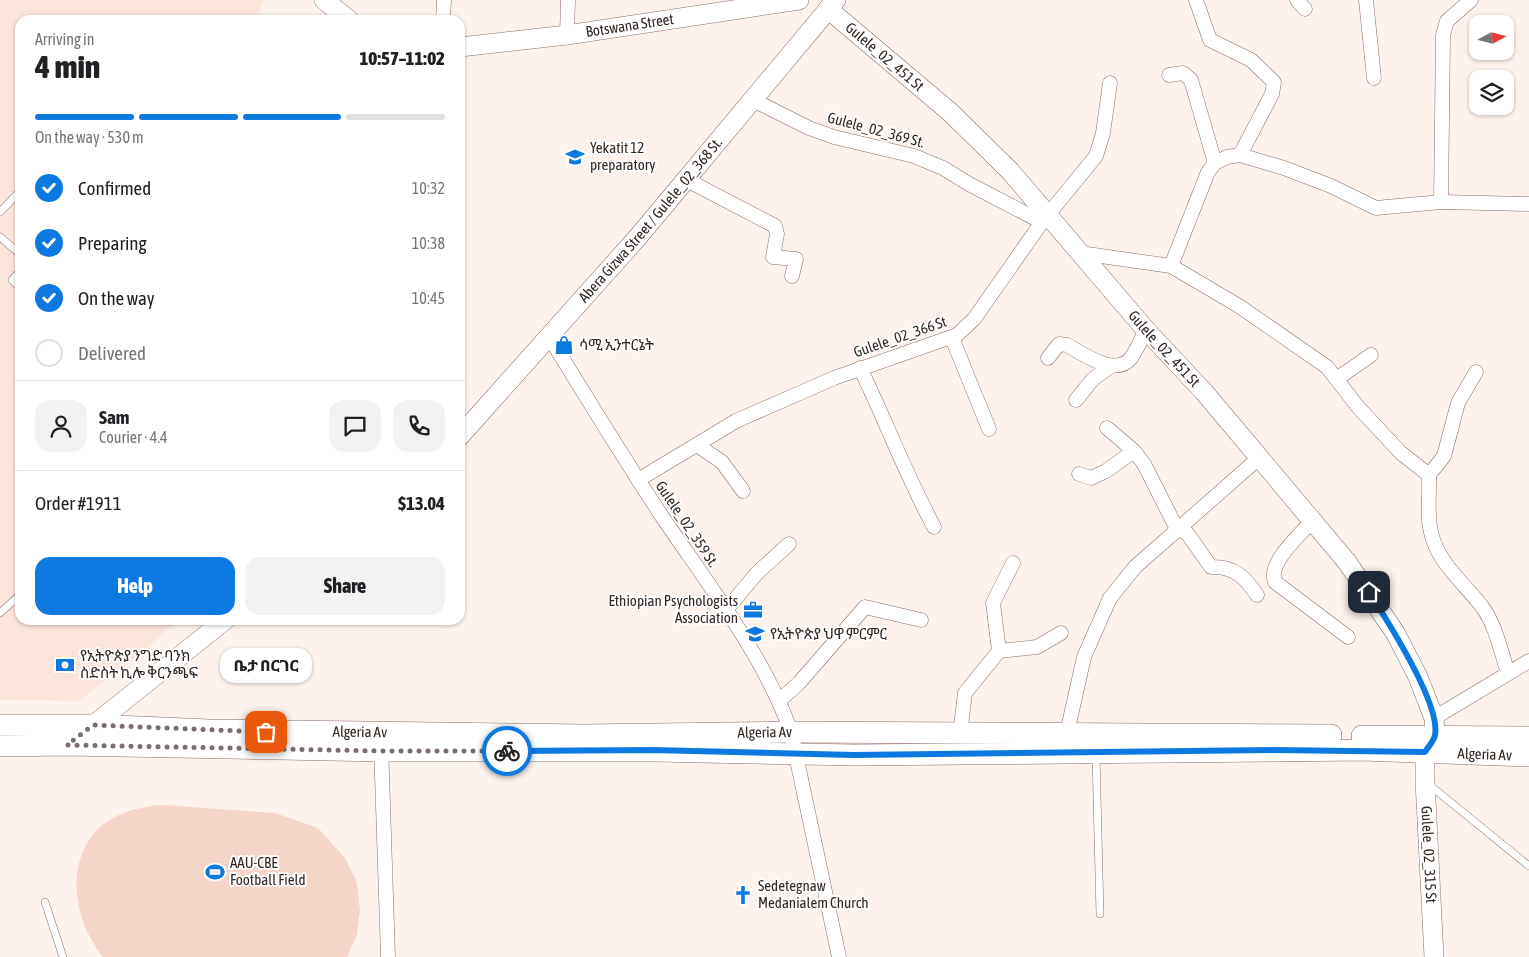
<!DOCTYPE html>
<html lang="en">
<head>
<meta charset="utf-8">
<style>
  :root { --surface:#fff; --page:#f2f2f2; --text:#202124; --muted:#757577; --line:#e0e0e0; --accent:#0c79e0 }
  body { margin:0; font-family:"Asap Condensed","Noto Sans Ethiopic",sans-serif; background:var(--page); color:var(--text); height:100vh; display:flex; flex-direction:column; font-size:19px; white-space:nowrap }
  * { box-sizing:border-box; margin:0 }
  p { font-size:16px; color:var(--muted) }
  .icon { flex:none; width:28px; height:28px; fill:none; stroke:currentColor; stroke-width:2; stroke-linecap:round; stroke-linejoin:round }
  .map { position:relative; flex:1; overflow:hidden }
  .panel { position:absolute; left:15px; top:15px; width:450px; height:610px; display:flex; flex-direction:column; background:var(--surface); border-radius:15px; box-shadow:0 1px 4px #0004 }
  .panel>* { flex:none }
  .needle { width:32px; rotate:83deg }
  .controls { position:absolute; left:1469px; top:15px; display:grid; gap:10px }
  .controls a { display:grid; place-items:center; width:45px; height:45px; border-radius:10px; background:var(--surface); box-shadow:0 1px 4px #0004; font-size:25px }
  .pin { position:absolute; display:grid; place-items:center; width:42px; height:42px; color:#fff; margin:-21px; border-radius:10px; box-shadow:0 2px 8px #0006 }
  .courier { position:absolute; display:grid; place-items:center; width:50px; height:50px; margin:-25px; border:4px solid #0c79e0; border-radius:50%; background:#fff; color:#222; box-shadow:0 1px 6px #0007 }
  .bubble { position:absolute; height:35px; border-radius:15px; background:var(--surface); box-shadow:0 1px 4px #0004; font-size:16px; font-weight:800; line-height:35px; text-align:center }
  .headline em { font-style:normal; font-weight:800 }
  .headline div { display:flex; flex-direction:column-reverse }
  .headline { display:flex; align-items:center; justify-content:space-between; height:85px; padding:0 20px }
  h1 { font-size:32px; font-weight:800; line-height:38px }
  .bar { display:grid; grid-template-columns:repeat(4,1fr); gap:8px 5px; align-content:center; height:60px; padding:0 20px }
  .bar i { height:6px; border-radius:4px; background:var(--line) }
  .bar .active { background:var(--accent) }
  .bar p { grid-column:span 4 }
  .line { display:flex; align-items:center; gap:12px; padding:0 20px; border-top:1px solid var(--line) }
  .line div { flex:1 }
  .round { display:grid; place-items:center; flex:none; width:52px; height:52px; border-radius:15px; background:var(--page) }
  ol { padding:0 20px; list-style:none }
  li { display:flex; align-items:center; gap:15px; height:55px }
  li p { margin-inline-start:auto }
  li .icon { padding:5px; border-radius:50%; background:var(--accent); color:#fff; stroke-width:4 }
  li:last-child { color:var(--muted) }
  li i { width:28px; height:28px; border:2px solid var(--line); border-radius:50% }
  .action { display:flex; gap:10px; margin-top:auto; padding:10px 20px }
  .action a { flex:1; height:58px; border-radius:15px; background:var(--accent); color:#fff; font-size:20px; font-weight:800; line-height:58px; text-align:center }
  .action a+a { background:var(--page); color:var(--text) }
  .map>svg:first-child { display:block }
  .built { fill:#fbe5db }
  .pitch { fill:#f4d5c8 }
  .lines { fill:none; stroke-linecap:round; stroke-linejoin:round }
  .lane-casing { stroke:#896f64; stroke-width:8 }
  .street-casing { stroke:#896f64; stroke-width:15 }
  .secondary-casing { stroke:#896f64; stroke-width:20 }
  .primary-casing { stroke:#896f64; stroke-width:22 }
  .lane { stroke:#fff; stroke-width:7 }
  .street { stroke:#fff; stroke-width:14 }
  .secondary { stroke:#fff; stroke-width:19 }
  .primary { stroke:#fff; stroke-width:21 }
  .done { stroke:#796e6a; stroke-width:5; stroke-dasharray:0 9 }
  .route { stroke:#0c79e0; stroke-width:6 }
  .labels { text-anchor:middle; stroke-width:4; stroke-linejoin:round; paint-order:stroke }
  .street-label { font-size:15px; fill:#322723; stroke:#fff }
  .poi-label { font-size:15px; fill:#322723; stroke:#fff; text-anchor:start }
</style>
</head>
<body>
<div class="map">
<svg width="1529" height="957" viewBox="0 0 1529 957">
  <rect width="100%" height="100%" fill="#fef2ed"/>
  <path class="built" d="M0 0H264L256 20H20V620H178L152 644 79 701 0 700Z"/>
  <path class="pitch" d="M164 805 275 813 318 828 345 858 357 883 360 911 357 934 347 957H103C74 922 63 862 100 827 117 812 142 806 164 805Z"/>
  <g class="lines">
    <g class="lane-casing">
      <g id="lane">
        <path d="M0 212 20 191"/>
        <path d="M0 237 20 254"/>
        <path d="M20 271 12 280 20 287"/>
        <path d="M0 613 20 595"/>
        <path d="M1096 755 1100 914"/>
        <path d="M1427 783 1529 866"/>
        <path d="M45 902 63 957"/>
      </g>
    </g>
    <g class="street-casing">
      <g id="street">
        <path d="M1196 0 1210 40 1251 60 1274 82 1272 94 1240 155"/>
        <path d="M1297 0 1305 9"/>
        <path d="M1366 0 1374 78"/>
        <path d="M443 20 444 0"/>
        <path d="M567 35 568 0"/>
        <path d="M1169 75 1183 73 1191 80 1215 163"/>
        <path d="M753 100 809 128 834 137 914 156 943 168 969 184 1042 222"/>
        <path d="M685 179 775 226 777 234 773 257 796 259 792 276"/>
        <path d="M1441 202 1443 35 1447 21 1471 0"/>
        <path d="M1080 253 1171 266 1239 306 1327 367 1358 407 1401 453 1429 475C1430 495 1426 517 1432 536 1439 564 1467 586 1483 608 1496 626 1501 652 1508 673"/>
        <path d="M1171 266 1208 172 1215 163 1227 157 1240 155 1284 168 1331 186 1376 208 1441 202 1529 204"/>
        <path d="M550 338C587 398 624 459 663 518 708 584 765 657 791 732L839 957"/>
        <path d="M952 338 989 429"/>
        <path d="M1048 358 1059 344 1067 345C1082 353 1115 378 1131 358 1137 350 1141 339 1146 330"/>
        <path d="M860 368C886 421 906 475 934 527"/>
        <path d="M1338 378 1371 355"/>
        <path d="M1076 400 1093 379 1111 366"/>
        <path d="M1107 428 1134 451 1144 464 1177 529 1187 533 1211 567C1234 566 1245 577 1257 595"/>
        <path d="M697 445 722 462 743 491"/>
        <path d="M1079 474 1091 478 1106 471 1134 451"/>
        <path d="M1429 475 1444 456 1458 403 1476 372"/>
        <path d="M638 480 736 421 834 378 957 335 974 319 1042 222 1096 156 1103 133 1110 83"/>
        <path d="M1312 521C1300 535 1267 563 1275 582L1348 637"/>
        <path d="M726 610 757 573 789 544"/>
        <path d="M999 651 993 603 1013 563"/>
        <path d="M780 700 799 683 865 607 921 620"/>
        <path d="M1434 718 1529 661"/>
        <path d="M1067 733 1084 657 1110 598 1135 567 1260 457"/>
        <path d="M960 734 965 693 999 651 1037 647 1061 633"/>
        <path d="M381 744 388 957"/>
      </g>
    </g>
    <g class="secondary-casing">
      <g id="secondary">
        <path d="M324 0 349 20"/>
        <path id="s1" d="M828 9 950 112 1010 171 1146 330 1204 392 1347 562 1396 634 1418 677 1434 718 1435 736 1425 752V781L1434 957"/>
        <path id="s2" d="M460 47 567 35 799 0"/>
        <path id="s3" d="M460 436 638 237 836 0"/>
        <path d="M86 731 225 620"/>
      </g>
    </g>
    <g class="primary-casing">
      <g id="primary">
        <path id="s4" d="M0 725H93L209 730 585 735 791 732 1331 735"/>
        <path d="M1362 736 1529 737"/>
        <path id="s5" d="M0 746 67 745 382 751H653L854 755 1363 750 1529 756"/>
      </g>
    </g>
    <use href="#lane" class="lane"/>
    <use href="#street" class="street"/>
    <use href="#secondary" class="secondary"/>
    <use href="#primary" class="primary"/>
  </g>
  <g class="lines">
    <path class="done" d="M266 732 93 725 67 745 382 751H507"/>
    <path class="route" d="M507 751 653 750 854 755 1275 750 1425 752C1428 747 1434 741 1435 735 1441 704 1387 620 1369 592"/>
  </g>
  <defs>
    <g id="school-bare" transform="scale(1.5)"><path d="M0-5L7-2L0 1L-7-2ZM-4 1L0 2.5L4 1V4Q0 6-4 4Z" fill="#0c79e0" stroke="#fff" stroke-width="2.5" paint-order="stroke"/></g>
    <g id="shop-bare" transform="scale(1.5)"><path d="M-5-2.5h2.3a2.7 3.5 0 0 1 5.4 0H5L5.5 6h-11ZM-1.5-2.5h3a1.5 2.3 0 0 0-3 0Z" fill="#0c79e0" stroke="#fff" stroke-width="2.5" paint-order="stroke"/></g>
    <g id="office-bare" transform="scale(1.5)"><path d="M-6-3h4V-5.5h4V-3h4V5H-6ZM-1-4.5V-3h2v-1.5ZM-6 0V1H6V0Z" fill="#0c79e0" stroke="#fff" stroke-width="2.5" paint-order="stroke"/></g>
    <g id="bank-bare" transform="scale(1.5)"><path d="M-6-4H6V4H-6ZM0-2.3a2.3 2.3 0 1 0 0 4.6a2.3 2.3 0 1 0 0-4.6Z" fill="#0c79e0" stroke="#fff" stroke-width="2.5" paint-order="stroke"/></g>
    <g id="stadium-bare" transform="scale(1.5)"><path d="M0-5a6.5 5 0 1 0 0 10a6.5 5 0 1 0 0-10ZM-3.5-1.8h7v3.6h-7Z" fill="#0c79e0" stroke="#fff" stroke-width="2.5" paint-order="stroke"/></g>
    <g id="church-bare" transform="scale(1.5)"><path d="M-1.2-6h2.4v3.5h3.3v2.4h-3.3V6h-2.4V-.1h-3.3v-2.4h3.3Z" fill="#0c79e0" stroke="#fff" stroke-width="2.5" paint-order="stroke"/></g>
  </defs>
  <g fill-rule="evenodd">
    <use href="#school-bare" x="575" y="157"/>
    <use href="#shop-bare" x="564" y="345"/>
    <use href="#office-bare" x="753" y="610"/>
    <use href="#school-bare" x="755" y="634"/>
    <use href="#bank-bare" x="65" y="665"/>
    <use href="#stadium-bare" x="215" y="872"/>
    <use href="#church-bare" x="743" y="895"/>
  </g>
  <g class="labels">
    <g class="street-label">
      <text dy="5" stroke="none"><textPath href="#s2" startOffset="171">Botswana Street</textPath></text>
      <text dy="5" stroke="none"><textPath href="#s1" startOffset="74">Gulele_02_451 St</textPath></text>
      <text transform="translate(876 130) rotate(15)" y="5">Gulele_02_369 St.</text>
      <text dy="5" stroke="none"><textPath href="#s3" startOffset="288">Abera Gizwa Street / Gulele_02_368 St.</textPath></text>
      <text transform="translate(900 337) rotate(-19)" y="5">Gulele_02_366 St</text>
      <text dy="5" stroke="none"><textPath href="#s1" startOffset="479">Gulele_02_451 St</textPath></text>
      <text transform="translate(687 524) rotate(56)" y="5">Gulele_02_359 St.</text>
      <text dy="5" stroke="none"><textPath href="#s4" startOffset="360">Algeria Av</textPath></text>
      <text dy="5" stroke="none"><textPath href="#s4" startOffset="765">Algeria Av</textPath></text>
      <text dy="5" stroke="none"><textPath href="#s5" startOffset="1485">Algeria Av</textPath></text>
      <text dy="5" stroke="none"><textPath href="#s1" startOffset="1079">Gulele_02_315 St</textPath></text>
    </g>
    <g class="poi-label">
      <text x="590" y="153">Yekatit 12<tspan x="590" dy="17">preparatory</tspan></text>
      <text x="579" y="350">ሳሚ ኢንተርኔት</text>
      <text x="738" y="606" text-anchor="end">Ethiopian Psychologists<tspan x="738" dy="17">Association</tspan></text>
      <text x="770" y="639">የኢትዮጵያ ህዋ ምርምር</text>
      <text x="80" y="661">የኢትዮጵያ ንግድ ባንክ<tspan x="80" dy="17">ስድስት ኪሎ ቅርንጫፍ</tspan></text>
      <text x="230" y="868">AAU-CBE<tspan x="230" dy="17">Football Field</tspan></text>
      <text x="758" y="891">Sedetegnaw<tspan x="758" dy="17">Medanialem Church</tspan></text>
    </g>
  </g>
</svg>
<div class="controls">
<a><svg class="needle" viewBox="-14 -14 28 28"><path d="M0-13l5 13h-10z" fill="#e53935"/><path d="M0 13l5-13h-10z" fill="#757577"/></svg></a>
<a><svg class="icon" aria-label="layers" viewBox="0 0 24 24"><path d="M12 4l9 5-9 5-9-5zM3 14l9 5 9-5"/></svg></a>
</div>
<div class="pin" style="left:266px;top:732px;background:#ea580c"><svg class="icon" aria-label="bag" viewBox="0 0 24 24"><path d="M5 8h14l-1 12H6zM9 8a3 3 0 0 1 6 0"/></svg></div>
<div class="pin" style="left:1369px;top:592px;background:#1f2937"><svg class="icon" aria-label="home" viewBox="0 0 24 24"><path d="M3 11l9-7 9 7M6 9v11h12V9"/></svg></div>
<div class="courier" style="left:507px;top:751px"><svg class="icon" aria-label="bike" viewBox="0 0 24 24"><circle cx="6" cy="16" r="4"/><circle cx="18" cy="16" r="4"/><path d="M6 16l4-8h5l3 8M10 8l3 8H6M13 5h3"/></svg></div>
<div class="bubble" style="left:220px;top:648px;width:92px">ቤታ በርገር</div>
<section class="panel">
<div class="headline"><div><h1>4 min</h1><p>Arriving in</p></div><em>10:57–11:02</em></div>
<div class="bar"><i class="active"></i><i class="active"></i><i class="active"></i><i></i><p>On the way · 530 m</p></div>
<ol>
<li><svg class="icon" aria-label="check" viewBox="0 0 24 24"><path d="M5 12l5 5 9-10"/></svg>Confirmed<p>10:32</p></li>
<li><svg class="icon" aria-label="check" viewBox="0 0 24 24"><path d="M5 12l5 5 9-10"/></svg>Preparing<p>10:38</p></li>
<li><svg class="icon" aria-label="check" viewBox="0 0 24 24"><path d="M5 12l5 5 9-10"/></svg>On the way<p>10:45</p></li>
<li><i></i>Delivered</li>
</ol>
<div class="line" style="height:90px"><a class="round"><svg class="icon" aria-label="person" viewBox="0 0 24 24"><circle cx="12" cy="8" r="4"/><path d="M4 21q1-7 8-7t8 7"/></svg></a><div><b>Sam</b><p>Courier · 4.4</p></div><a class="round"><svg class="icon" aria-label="chat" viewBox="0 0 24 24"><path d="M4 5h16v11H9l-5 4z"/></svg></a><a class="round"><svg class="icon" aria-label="phone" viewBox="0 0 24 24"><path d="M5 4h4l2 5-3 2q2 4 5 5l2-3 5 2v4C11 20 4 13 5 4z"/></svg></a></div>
<div class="line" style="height:65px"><div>Order #1911</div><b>$13.04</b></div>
<div class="action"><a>Help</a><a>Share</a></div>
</section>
</div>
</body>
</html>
